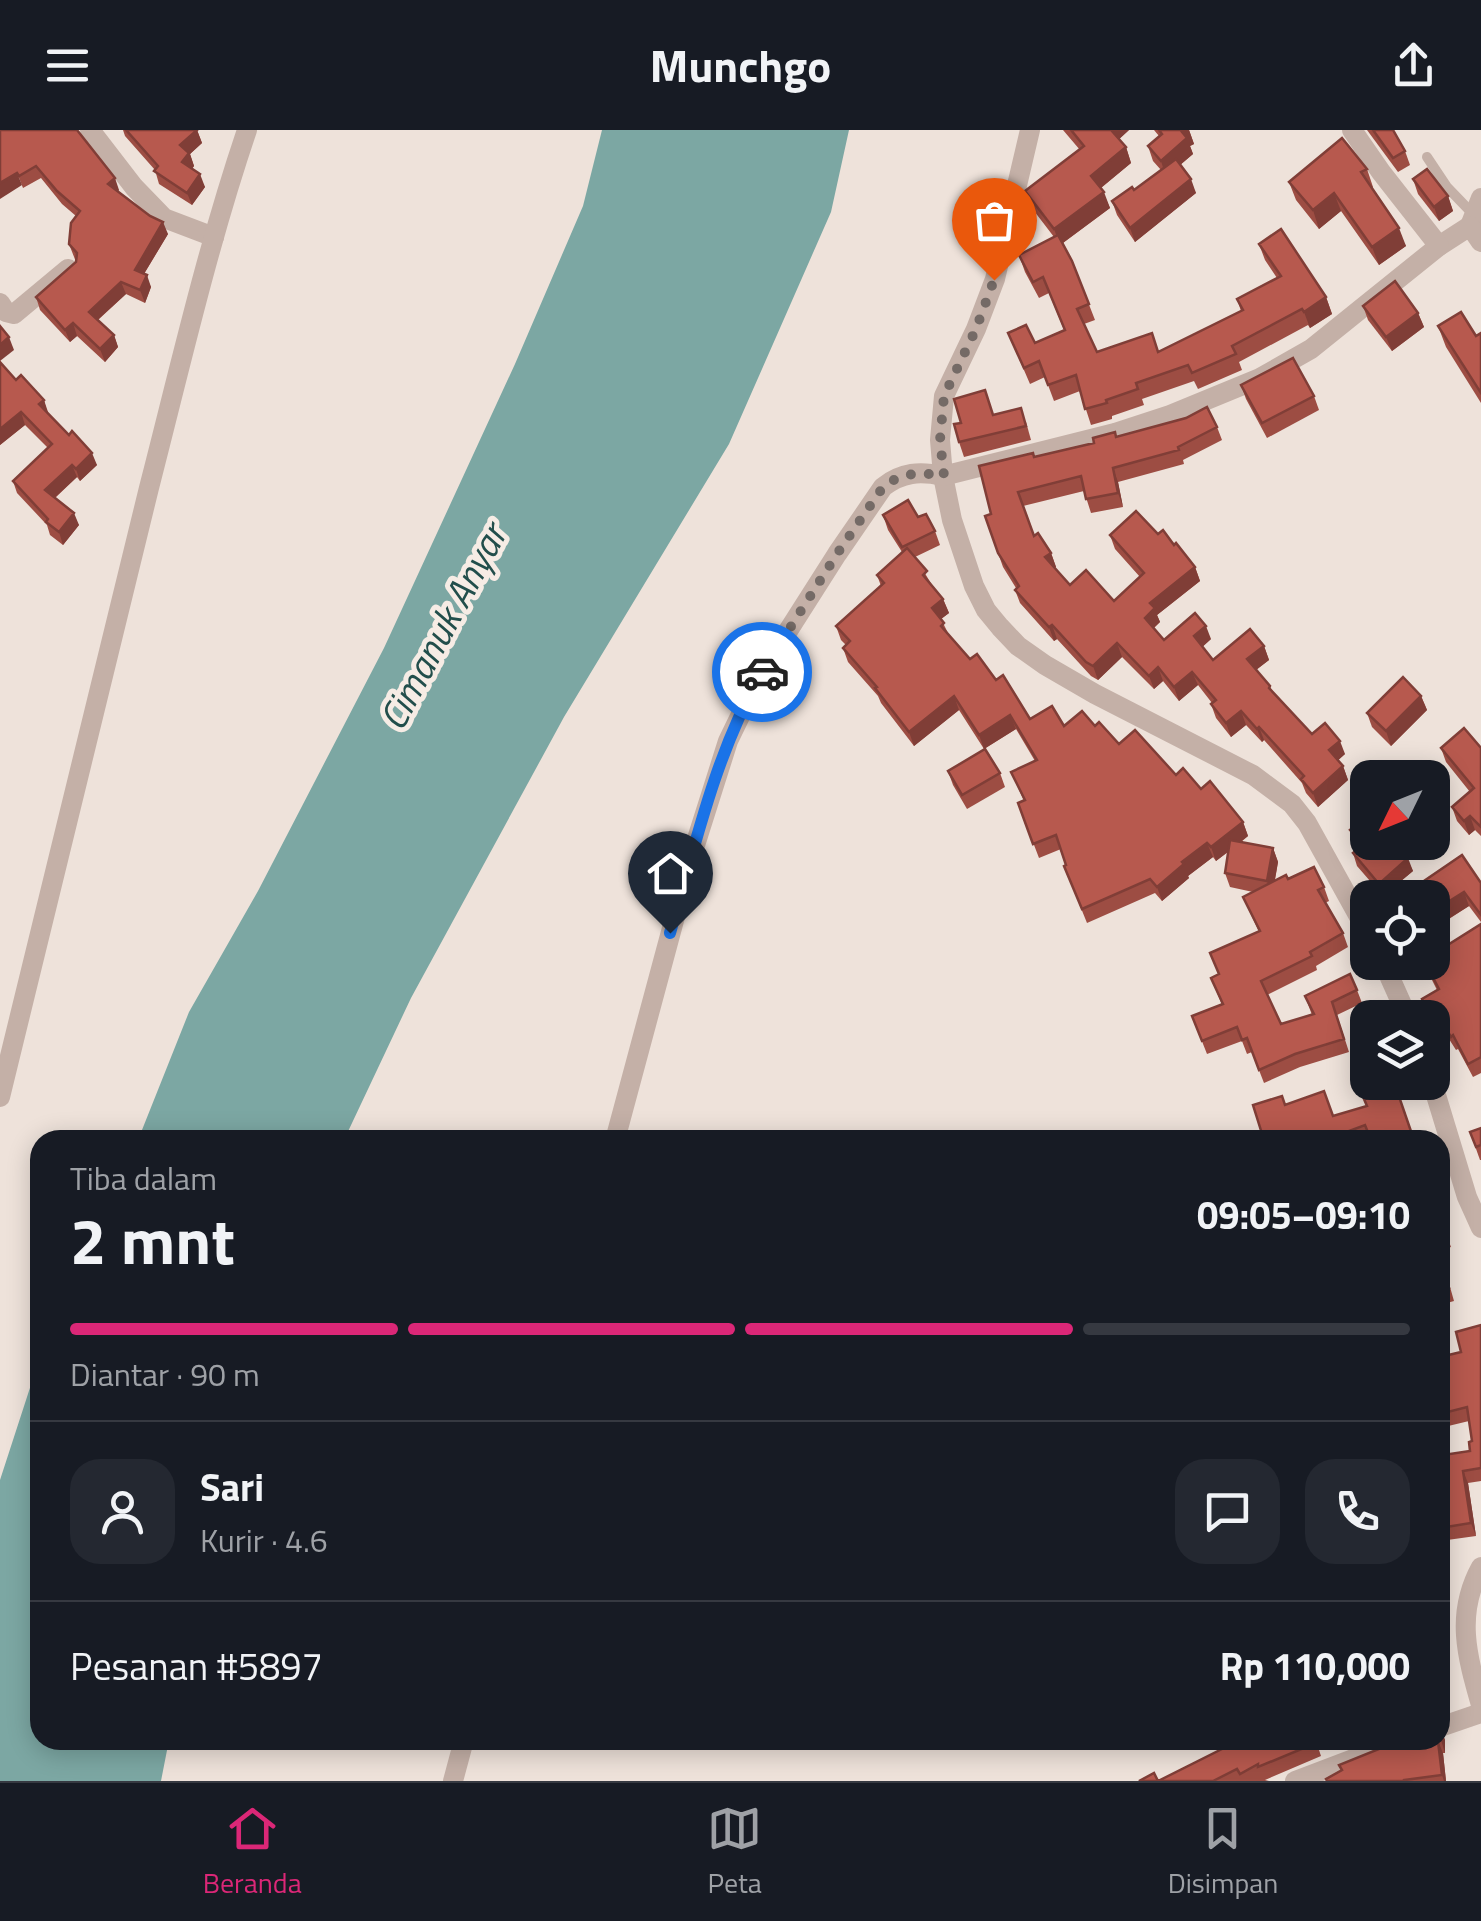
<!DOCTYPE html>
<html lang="id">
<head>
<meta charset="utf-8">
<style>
  :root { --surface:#171b24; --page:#242831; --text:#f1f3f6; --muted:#9ea1a6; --line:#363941; --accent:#db2777 }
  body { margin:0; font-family:"Titillium Web",sans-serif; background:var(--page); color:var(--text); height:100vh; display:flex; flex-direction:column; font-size:38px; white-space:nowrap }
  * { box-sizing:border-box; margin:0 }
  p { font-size:32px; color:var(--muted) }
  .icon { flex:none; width:55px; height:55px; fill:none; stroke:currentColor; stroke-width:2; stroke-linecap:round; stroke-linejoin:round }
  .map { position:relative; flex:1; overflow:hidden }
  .drawer { position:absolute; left:30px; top:1000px; width:1420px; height:620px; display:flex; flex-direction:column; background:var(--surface); border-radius:30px; box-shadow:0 5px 25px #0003 }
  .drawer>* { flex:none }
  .needle { width:65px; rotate:227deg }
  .controls { position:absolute; left:1350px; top:630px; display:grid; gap:20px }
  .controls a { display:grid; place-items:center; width:100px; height:100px; border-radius:20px; background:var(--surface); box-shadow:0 5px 25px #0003; font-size:50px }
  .pin { position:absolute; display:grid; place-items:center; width:85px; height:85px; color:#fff; margin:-102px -42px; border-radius:50% 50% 50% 0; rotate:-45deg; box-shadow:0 0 10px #0007 }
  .pin .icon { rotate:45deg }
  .courier { position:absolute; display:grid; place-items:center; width:100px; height:100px; margin:-50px; border:8px solid #1a73e8; border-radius:50%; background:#fff; color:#222; box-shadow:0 2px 12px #0007 }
  .summary em { font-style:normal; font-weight:700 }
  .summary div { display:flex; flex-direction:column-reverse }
  .summary { display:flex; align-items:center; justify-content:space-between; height:170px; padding:0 40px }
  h1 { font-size:65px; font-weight:700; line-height:75px }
  .bar { display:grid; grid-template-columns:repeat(4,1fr); gap:15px 10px; align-content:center; height:120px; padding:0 40px }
  .bar i { height:12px; border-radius:8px; background:var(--line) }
  .bar .on { background:var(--accent) }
  .bar p { grid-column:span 4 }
  .line { display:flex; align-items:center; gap:25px; padding:0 40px; border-top:2px solid var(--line) }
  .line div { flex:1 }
  .round { display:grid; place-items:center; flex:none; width:105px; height:105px; border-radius:30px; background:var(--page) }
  header { display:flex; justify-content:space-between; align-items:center; height:130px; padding:0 40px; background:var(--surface); font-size:45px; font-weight:700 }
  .tabs { display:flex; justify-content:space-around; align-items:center; height:140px; border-top:2px solid var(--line); background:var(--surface); font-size:28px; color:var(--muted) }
  .tabs a { display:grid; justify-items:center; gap:5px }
  .tabs .on { color:var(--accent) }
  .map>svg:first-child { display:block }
  .water { fill:#7ca7a3 }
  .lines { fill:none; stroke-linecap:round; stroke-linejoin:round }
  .service { stroke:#c4b0a7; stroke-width:10 }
  .minor { stroke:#c4b0a7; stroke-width:20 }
  .wall { fill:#9d4d43 }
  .shaded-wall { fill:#803e37 }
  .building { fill:#b7594e; stroke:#803e37; stroke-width:2.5 }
  .done { stroke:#746a66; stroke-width:10; stroke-dasharray:0 18 }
  .route { stroke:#1a73e8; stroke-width:12 }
  .labels { text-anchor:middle; stroke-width:10; stroke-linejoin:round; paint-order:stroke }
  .water-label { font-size:38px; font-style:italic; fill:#224e4b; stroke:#f6ece5 }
</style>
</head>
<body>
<header><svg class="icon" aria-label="menu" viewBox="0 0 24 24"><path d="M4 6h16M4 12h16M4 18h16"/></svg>Munchgo<svg class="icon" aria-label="share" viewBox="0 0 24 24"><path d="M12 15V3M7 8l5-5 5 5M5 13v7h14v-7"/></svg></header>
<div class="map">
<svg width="1481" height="1651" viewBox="0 0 1481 1651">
  <rect width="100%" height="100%" fill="#eee2da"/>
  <g class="water">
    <path d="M602 0H849L831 82 729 314 564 587 411 868 344 1010H138L189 882 258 761 384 518 515 234 583 76Z"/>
    <path d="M40 1227V1610H169L161 1651H0V1350Z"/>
  </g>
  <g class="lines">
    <path class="service" d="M1427 27 1447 57 1473 84"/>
    <g class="minor">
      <path d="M90 0 134 57 164 88 214 107"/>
      <path d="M1030 0 995 149 976 199 944 266 940 310 943 346 952 390 974 456 986 480 1000 497 1018 516 1045 535 1095 564 1253 645 1292 674 1307 693 1368 803"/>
      <path d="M1470 96 1481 68"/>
      <path d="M1439 116 1470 96 1481 112"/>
      <path d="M0 173 6 182 14 184 68 139"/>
      <path d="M1383 832 1408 888"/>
      <path d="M1432 952 1467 1067 1481 1098"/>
      <path d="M0 967C51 761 99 555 151 350 181 233 208 115 247 0"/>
      <path d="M615 1010 690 731 728 611 760 545 837 424 883 357C902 342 920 341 943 346L1115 303 1170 285 1260 248 1311 219 1439 116 1381 42 1352 0"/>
      <path d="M1481 1437C1455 1484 1467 1526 1481 1575"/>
      <path d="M1440 1597 1481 1583"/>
      <path d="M453 1651 464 1610"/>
      <path d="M1295 1651 1403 1610"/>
    </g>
  </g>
  <g class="wall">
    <path d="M0 0 119 60 118 61 168 104 144 144 151 157 145 173 126 164 98 190 114 205 118 217 105 232 77 206 70 212 40 180 36 167 76 132 69 114 76 86 62 74 41 48 23 58Z"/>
    <path d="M123 0H197L202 13 190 24 194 36 192 39 205 57 192 75 159 54 155 40 125 6Z"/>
    <path d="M1063 0H1129L1119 9 1126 17 1131 33 1101 58 1110 78 1063 113 1072 131 1095 190 1084 194 1097 222H1158L1241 181 1237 169 1277 148 1265 130 1259 114 1326 167 1332 184 1310 198 1308 195 1239 232 1242 240 1198 259 1194 251 1142 269 1144 275 1112 286V289L1091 295 1080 261 1054 271 1045 247 1030 254 1008 203 1035 213 1064 200 1049 163 1039 168 1025 142 1019 125 1054 107 1031 77 1025 61 1080 20Z"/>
    <path d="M1154 0H1189L1194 14 1190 16 1193 24 1180 35 1196 63 1135 112 1117 85 1112 71 1134 60 1161 40 1153 31 1148 16 1159 6Z"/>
    <path d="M1367 0H1393L1405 21 1410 35 1398 42Z"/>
    <path d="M1367 39 1373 57 1372 58 1406 116 1379 135 1341 81 1319 99 1296 70 1289 52Z"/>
    <path d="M1413 49 1448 66 1453 81 1439 91 1418 64Z"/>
    <path d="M1363 176 1418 183 1424 197 1392 221 1368 190Z"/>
    <path d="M1438 196 1476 206 1481 203V273L1446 217Z"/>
    <path d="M0 232 16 250 44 270 47 283 97 335 80 351 77 347 55 368 79 395 63 415 50 405 47 395 17 363 13 351 48 318 25 295 0 315Z"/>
    <path d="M1241 255 1314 266 1319 280 1267 308 1246 269Z"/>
    <path d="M994 285 1026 292 1031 310 964 327 959 312Z"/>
    <path d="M1217 297 1222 310 1183 330 1184 334 1118 352 1123 377 1091 383 1084 361 1023 376 1034 406 1051 423 1056 437 1055 438 1070 455 1114 471 1140 447 1115 419 1110 405 1158 404 1174 415 1195 437 1200 451 1157 485 1160 492 1154 498 1164 510 1211 509 1202 517 1213 530 1264 516 1269 530 1256 540 1270 556 1272 561 1312 604 1345 624 1338 630 1343 636 1348 650 1318 677 1306 663 1302 653 1264 610 1262 612 1246 595 1231 607 1216 588 1211 574 1212 573 1198 555 1179 571 1163 551 1154 559 1122 527 1098 550 1091 546 1057 509 1054 511 1020 473 1015 460 1016 458 1003 437 985 386 991 384 1034 327 1116 307Z"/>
    <path d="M883 385 918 387 935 401 940 415 915 427 932 455 943 469 949 483 941 489 949 505 970 529 996 550 1030 589 1064 596H1095L1119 614 1201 659 1243 692 1248 706 1241 712 1273 718 1278 732 1275 750 1288 749 1324 757 1329 771 1325 773 1343 803 1348 817 1316 836 1317 840 1267 865 1281 894 1312 885 1305 866 1357 860 1362 873 1337 885 1349 922 1300 937 1264 953 1252 922 1247 924 1242 911 1207 924 1192 886 1222 875 1211 848 1219 844 1210 823 1259 802 1243 767 1253 762 1230 757 1225 743 1228 722 1216 731 1213 727 1188 746 1189 748 1162 771 1155 763 1087 793 1064 736 1066 735 1061 719 1039 728 1018 673 1024 671 1011 642 1035 631 1016 599 984 619 959 580 914 616 881 573 878 566 848 532 843 518 846 515 841 510 836 496 881 456 877 445 902 422 888 400Z"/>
    <path d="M1421 566 1427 580 1391 616 1372 597 1367 583Z"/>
    <path d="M1441 618H1481V706L1475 700 1469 705 1457 691 1452 677 1470 662 1446 632Z"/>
    <path d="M948 641 1000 643 1005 657 967 679 953 655Z"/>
    <path d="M1350 700 1403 722 1413 741 1383 766 1357 736 1353 723 1359 718 1354 712Z"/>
    <path d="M1481 753V792L1469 776 1435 798 1446 816 1481 794V943L1473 947 1458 919 1456 920 1442 898 1437 901 1432 893V888H1429L1426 883 1422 869 1437 860 1428 842 1415 850 1403 832H1432V768Z"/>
    <path d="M1373 952H1410L1413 960 1399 966 1370 1008 1365 1010H1264L1285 975 1333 986 1367 976 1378 965Z"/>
    <path d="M1481 998V1030H1480L1470 1002Z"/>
    <path d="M1440 1088 1451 1117 1442 1120 1444 1124 1441 1125 1454 1171 1440 1175Z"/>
    <path d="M1481 1195V1351L1468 1353 1476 1406 1440 1411V1365L1448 1364 1470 1321 1472 1311 1469 1291 1440 1298V1227L1461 1222Z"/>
    <path d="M1440 1598 1445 1610V1623H1443L1446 1651H1327Z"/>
    <path d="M1240 1610H1339L1340 1615 1318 1617 1321 1626 1265 1650 1269 1651H1139H1158Z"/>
  </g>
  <g class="shaded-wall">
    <path d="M197 0 202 13 190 24 194 36 187 45 182 32 180 15Z"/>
    <path d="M1110 0H1129L1115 13Z"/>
    <path d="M1186 0H1189L1194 14 1190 16 1193 24 1166 47 1161 31Z"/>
    <path d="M1126 17 1131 33 1097 61 1091 46Z"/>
    <path d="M17 43 22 55 0 69V53Z"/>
    <path d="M200 44 205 57 192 75 187 63Z"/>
    <path d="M115 48 119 60 113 66 108 54Z"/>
    <path d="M1191 49 1196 63 1135 112 1130 98Z"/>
    <path d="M1104 62 1110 78 1060 115 1054 99Z"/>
    <path d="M1334 63 1341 81 1319 99 1313 80Z"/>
    <path d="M1448 66 1453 81 1439 91 1434 77Z"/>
    <path d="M163 92 168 104 139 152 135 140Z"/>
    <path d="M1399 98 1406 116 1379 135 1372 117Z"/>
    <path d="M147 145 151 157 145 173 140 160Z"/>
    <path d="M121 152 126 164 93 194 89 182Z"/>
    <path d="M1326 167 1332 184 1310 198 1304 182Z"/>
    <path d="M1418 183 1424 197 1392 221 1386 207Z"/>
    <path d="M73 193 77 206 70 212 65 200Z"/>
    <path d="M114 205 118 217 105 232 100 219Z"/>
    <path d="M9 207 14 220 0 231V215Z"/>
    <path d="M44 270 48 282 43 287 39 274Z"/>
    <path d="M21 282 25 295 0 315V299Z"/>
    <path d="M92 323 97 335 80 351 76 339Z"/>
    <path d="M72 335 77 347 50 372 45 360Z"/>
    <path d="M1113 338 1118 352 1123 377 1118 363Z"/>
    <path d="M74 383 79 395 63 415 59 402Z"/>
    <path d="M1051 423 1056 437 1050 441 1045 427Z"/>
    <path d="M1195 437 1200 451 1157 485 1160 492 1150 501 1145 488 1150 473Z"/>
    <path d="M943 469 949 483 937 492 932 478Z"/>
    <path d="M1052 495 1057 509 1054 511 1049 497Z"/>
    <path d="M1206 496 1211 509 1199 520 1194 506Z"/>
    <path d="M1117 513 1122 527 1098 550 1093 536Z"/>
    <path d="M1264 516 1269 530 1252 543 1247 529Z"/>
    <path d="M1158 537 1163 551 1154 559 1149 546Z"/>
    <path d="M1192 542 1198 555 1179 571 1174 557Z"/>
    <path d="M954 566 959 580 914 616 909 602Z"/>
    <path d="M1421 566 1427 580 1391 616 1386 601Z"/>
    <path d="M1241 581 1246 595 1231 607 1226 593Z"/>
    <path d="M1010 585 1016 599 984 619 979 605Z"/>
    <path d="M1259 597 1264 610 1262 612 1257 599Z"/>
    <path d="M1340 611 1345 624 1334 634 1329 620Z"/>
    <path d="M1343 636 1348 650 1318 677 1313 663Z"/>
    <path d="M1470 686 1475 700 1469 705 1464 691Z"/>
    <path d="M1243 692 1248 706 1216 731 1211 717Z"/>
    <path d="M1207 713 1213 727 1188 746 1189 748 1162 771 1157 757 1182 732Z"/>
    <path d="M1273 718 1278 732 1272 765 1267 751Z"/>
    <path d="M1408 728 1413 741 1383 766 1379 754Z"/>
    <path d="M1464 762 1469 776 1432 799V782Z"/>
    <path d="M1416 832H1424L1428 842 1415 850 1410 837Z"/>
    <path d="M1463 1341 1468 1353 1476 1406 1471 1393Z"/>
    <path d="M1440 1598 1445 1610V1623L1441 1610Z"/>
    <path d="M1438 1611 1443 1623 1446 1651H1444L1442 1645Z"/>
  </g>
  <g class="building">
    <path d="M0 0H77L115 48 108 54 150 86 163 92 135 140 147 145 140 160 121 152 89 182 114 205 100 219 73 193 65 200 36 167 76 132 77 123 69 114 71 93 80 81 57 61 36 36 19 46 17 43 0 53Z"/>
    <path d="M126 0H197L180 15 189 23 182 32 200 44 187 63 154 41 158 36Z"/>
    <path d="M1071 0H1111L1126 17 1091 46 1104 62 1054 99 1025 61 1084 16Z"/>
    <path d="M1159 0H1186L1182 2 1187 8 1161 31 1148 16 1162 4Z"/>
    <path d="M1373 0H1393L1405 21 1393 28Z"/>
    <path d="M1342 8 1367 39 1361 42 1399 98 1372 117 1334 63 1313 80 1289 52Z"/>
    <path d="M1176 29 1191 49 1130 98 1112 71 1132 57 1134 60Z"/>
    <path d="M1427 39 1448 66 1434 77 1413 49Z"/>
    <path d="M1281 99 1326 167 1304 182 1302 179 1232 216 1236 224 1192 243 1188 235 1136 253 1138 259 1106 270 1107 273 1085 279 1076 245 1048 255 1039 231 1024 238 1008 203 1026 195 1035 213 1065 200 1043 147 1033 152 1019 125 1058 105 1072 131 1089 174 1077 179 1097 222 1152 203 1158 222 1243 180 1237 169 1281 146 1259 114Z"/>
    <path d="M1395 151 1418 183 1386 207 1363 176Z"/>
    <path d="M1461 182 1476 206 1481 203V263L1438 196Z"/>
    <path d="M0 196 9 207 0 215Z"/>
    <path d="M1293 228 1314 266 1262 293 1241 255Z"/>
    <path d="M0 232 16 250 21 245 44 270 39 274 69 305 72 301 92 323 76 339 72 335 45 360 74 383 59 402 46 392 48 389 13 351 52 314 21 282 0 299Z"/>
    <path d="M985 260 993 285 1021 278 1026 296 959 312 954 294 961 293 954 269Z"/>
    <path d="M1207 277 1217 297 1178 317 1179 320 1113 338 1118 363 1086 369 1081 346 1018 362 1034 406 1038 403 1051 423 1045 427 1070 455 1086 440 1114 471 1144 443 1110 405 1136 381 1158 404 1163 400 1174 415 1176 413 1195 437 1150 473 1155 478 1145 488 1164 510 1195 483 1206 496 1194 506 1213 530 1250 499 1264 516 1247 529 1270 556 1269 558 1312 604 1325 593 1340 611 1329 620 1343 636 1313 663 1301 649 1304 646 1259 597 1257 599 1241 581 1226 593 1211 574 1216 570 1192 542 1174 557 1158 537 1149 546 1117 513 1093 536 1086 532 1052 495 1049 497 1015 460 1019 456 998 423 985 386 991 384 979 336 1033 323 1034 327 1094 313 1093 308 1115 302 1116 307 1186 288Z"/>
    <path d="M908 370 918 387 926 384 935 401 902 417 883 385Z"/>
    <path d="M907 418 927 441 923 445 943 469 932 478 944 493 941 496 970 529 977 524 996 550 1003 545 1030 589 1052 576 1064 596 1082 581 1095 596 1099 592 1119 614 1135 600 1176 645 1183 638 1201 659 1210 651 1243 692 1211 717 1207 713 1182 732 1184 734 1157 757 1150 749 1082 779 1064 736 1066 735 1056 705 1033 714 1018 673 1025 670 1011 642 1037 630 1010 585 979 605 954 566 909 602 875 558 877 557 843 518 850 511 836 496 884 453 877 445Z"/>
    <path d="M1403 547 1421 566 1386 601 1367 583Z"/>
    <path d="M1464 598 1481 618V697L1470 686 1464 691 1452 677 1474 658 1441 618Z"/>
    <path d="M985 619 1000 643 962 665 948 641Z"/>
    <path d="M1368 685V712H1395L1408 728 1379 754 1353 723 1363 715 1350 700Z"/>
    <path d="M1230 710 1273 718 1267 751 1225 743Z"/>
    <path d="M1462 725 1481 753V785L1464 762 1432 782V768H1399Z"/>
    <path d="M1314 737 1324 757 1318 760 1343 803 1310 822 1312 826 1261 851 1281 894 1314 884 1305 866 1350 844 1357 860 1332 872 1344 909 1295 924 1259 940 1247 908 1242 910 1237 897 1202 911 1192 886 1223 874 1211 848 1219 844 1210 823 1260 801 1243 767 1286 745 1288 749Z"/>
    <path d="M1432 794 1446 816 1481 794V927L1468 934 1453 905 1451 907 1438 884 1432 887 1422 869 1439 859 1425 832H1432Z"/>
    <path d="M1373 952H1394L1414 1010H1371L1365 995 1341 1004 1343 1010H1264L1253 975 1282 966 1285 975 1324 961 1333 986 1367 976 1364 969 1378 965Z"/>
    <path d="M1481 998V1015L1476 1017 1470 1002Z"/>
    <path d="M1440 1088 1446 1104 1440 1106Z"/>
    <path d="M1440 1125 1449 1158 1440 1161Z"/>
    <path d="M1481 1195V1338L1463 1341 1471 1393 1440 1398V1365L1448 1364 1443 1325 1470 1321 1469 1312 1472 1311 1467 1277 1440 1284V1227L1461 1222 1456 1202Z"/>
    <path d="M1440 1598 1441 1610 1438 1611 1442 1645 1405 1650 1406 1651H1327L1326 1649 1342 1640 1339 1635 1401 1610H1440Z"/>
    <path d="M1240 1610H1315L1316 1613 1258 1637V1634L1240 1644 1237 1639 1213 1651H1139L1154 1643 1158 1651Z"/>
  </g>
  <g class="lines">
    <path class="done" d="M762 542 837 424 883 357C902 342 920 342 944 346L940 310 944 266 976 199 994 150"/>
    <path class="route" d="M670 803C695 715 716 622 762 542"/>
  </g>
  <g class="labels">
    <g class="water-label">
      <text transform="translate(443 497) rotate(-62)" y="13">Cimanuk Anyar</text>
    </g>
  </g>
</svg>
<div class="controls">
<a><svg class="needle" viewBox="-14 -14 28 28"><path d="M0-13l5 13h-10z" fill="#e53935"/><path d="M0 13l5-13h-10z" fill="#9ea1a6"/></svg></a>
<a><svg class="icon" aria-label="locate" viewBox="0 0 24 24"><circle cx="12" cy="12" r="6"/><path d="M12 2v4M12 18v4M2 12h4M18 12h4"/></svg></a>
<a><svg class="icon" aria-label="layers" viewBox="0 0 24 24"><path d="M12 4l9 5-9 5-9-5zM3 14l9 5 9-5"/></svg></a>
</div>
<div class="pin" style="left:994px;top:150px;background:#ea580c"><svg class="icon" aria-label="bag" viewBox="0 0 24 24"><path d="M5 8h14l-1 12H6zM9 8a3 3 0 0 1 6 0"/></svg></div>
<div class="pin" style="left:670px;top:803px;background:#1f2937"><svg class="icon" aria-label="home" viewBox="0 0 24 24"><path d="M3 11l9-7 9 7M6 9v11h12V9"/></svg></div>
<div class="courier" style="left:762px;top:542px"><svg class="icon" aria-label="car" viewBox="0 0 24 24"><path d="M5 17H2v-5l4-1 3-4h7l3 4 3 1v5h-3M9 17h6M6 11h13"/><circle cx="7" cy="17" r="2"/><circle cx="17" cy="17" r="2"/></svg></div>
<section class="drawer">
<div class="summary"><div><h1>2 mnt</h1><p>Tiba dalam</p></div><em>09:05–09:10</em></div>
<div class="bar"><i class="on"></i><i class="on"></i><i class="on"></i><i></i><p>Diantar · 90 m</p></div>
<div class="line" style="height:180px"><a class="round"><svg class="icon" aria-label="person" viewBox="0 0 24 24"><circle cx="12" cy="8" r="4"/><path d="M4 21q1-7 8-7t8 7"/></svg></a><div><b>Sari</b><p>Kurir · 4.6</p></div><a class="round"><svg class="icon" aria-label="chat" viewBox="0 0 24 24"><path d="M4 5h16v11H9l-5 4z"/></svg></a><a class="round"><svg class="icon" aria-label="phone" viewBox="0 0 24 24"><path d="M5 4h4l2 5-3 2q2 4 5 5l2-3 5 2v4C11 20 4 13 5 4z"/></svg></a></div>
<div class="line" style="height:130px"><div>Pesanan #5897</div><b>Rp 110,000</b></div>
</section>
</div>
<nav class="tabs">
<a class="on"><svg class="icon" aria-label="home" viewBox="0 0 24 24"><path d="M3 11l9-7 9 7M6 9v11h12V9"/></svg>Beranda</a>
<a><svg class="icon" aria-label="map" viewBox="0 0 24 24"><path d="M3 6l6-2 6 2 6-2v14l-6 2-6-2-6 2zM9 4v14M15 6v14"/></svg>Peta</a>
<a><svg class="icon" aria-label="saved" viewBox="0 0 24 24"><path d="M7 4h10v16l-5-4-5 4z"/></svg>Disimpan</a>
</nav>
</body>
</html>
